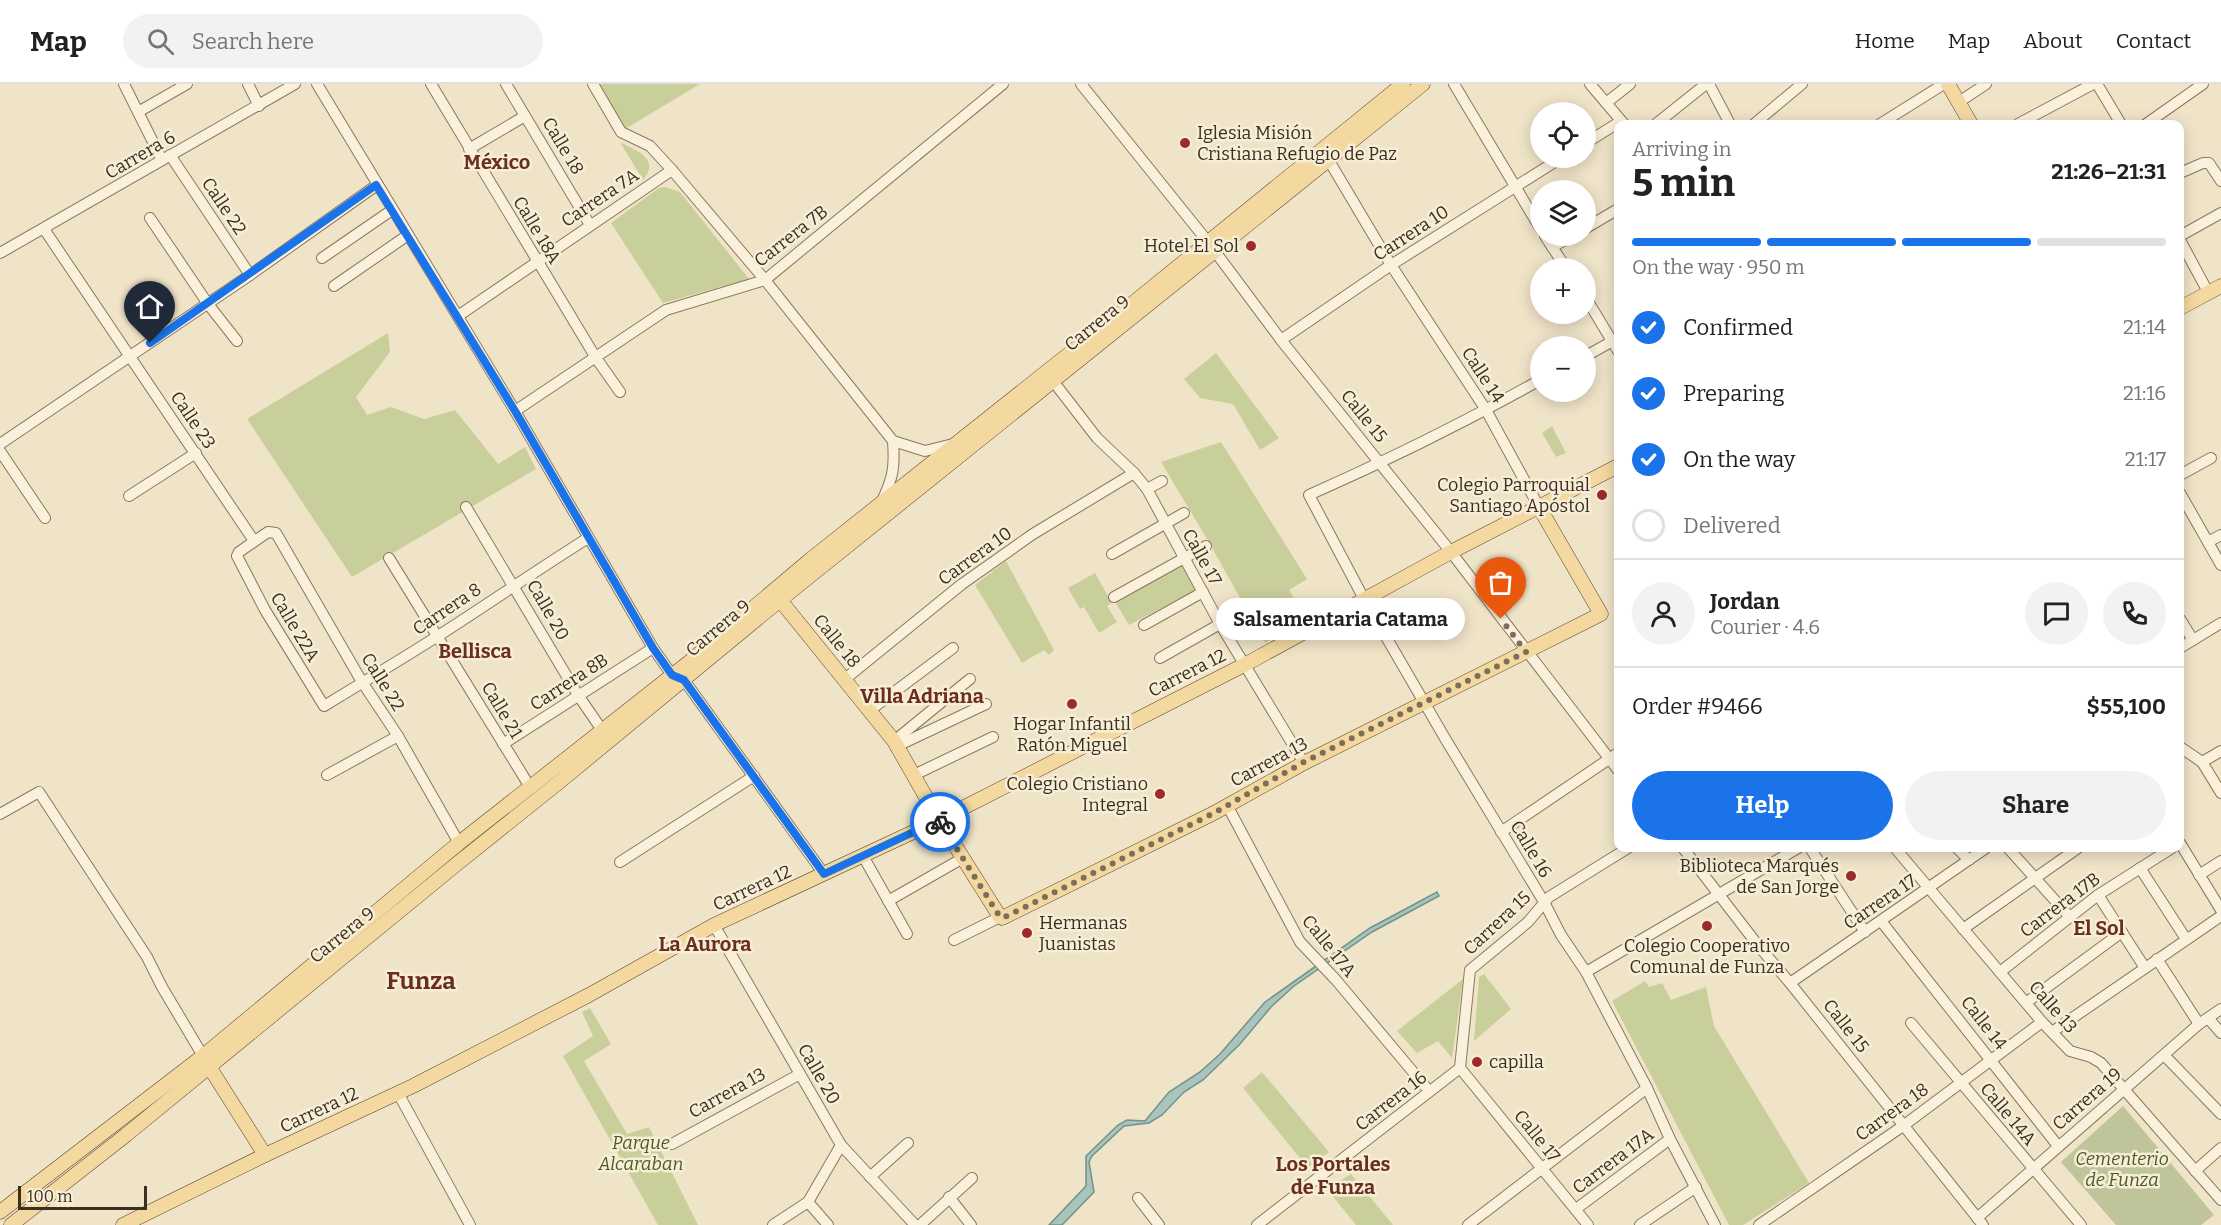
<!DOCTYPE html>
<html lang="en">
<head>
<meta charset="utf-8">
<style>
  :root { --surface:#fff; --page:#f2f2f2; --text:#222; --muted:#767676; --line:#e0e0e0; --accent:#1a73e8 }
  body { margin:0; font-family:Bitter,serif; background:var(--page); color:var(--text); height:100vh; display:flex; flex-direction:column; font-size:22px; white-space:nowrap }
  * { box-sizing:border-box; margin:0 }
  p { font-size:20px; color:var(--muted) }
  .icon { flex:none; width:33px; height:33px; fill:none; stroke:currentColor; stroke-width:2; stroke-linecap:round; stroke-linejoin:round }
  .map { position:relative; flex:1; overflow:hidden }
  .panel { position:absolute; left:1614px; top:36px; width:570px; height:732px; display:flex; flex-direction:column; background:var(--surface); border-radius:12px; box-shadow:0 3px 15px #0003 }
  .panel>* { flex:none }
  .tools { position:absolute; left:1530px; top:18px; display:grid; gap:12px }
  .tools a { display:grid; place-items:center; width:66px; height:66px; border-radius:50%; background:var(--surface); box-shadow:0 3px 15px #0003; font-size:30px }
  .scale { position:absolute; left:18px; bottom:15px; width:129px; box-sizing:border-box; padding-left:6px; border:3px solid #3d2e20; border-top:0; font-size:16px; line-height:21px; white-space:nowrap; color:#3d2e20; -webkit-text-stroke:4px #f7eed8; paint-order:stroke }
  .pin { position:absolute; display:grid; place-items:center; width:51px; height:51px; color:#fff; margin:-62px -26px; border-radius:50% 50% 50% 0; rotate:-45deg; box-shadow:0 0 6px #0007 }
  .pin .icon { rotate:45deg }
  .courier { position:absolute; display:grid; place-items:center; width:60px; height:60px; margin:-30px; border:4px solid #1a73e8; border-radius:50%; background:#fff; color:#222; box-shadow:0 2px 8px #0007 }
  .bubble { position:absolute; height:42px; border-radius:21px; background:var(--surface); box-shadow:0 3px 15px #0003; font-size:20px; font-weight:700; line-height:42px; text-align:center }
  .head em { font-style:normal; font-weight:700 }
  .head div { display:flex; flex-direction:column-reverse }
  .head { display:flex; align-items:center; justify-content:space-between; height:102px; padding:0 18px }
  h1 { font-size:39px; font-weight:700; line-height:45px }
  .bar { display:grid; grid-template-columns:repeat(4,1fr); gap:9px 6px; align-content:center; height:72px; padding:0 18px }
  .bar i { height:8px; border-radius:4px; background:var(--line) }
  .bar .active { background:var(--accent) }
  .bar p { grid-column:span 4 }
  .line { display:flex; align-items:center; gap:15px; padding:0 18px; border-top:2px solid var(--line) }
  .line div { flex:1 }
  .round { display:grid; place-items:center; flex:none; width:63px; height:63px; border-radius:32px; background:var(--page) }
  ol { padding:0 18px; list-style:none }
  li { display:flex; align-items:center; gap:18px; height:66px }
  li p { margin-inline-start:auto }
  li .icon { padding:6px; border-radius:50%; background:var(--accent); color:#fff; stroke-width:4 }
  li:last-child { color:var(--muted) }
  li i { width:33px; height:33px; border:3px solid var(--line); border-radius:50% }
  .primary-button { display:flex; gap:12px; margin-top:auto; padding:12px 18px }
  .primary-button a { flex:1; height:69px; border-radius:36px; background:var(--accent); color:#fff; font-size:24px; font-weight:700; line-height:69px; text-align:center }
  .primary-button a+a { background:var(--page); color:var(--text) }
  header { display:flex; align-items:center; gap:36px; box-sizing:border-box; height:84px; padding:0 30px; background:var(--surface); border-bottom:2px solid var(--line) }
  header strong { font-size:28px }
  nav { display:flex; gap:33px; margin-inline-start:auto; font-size:21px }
  .search { width:420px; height:54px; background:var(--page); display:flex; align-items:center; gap:15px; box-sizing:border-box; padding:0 21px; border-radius:33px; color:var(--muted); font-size:22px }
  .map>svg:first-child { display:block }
  .green { fill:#c9cf9b }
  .cemetery { fill:#bfc49a }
  .water { fill:#a9c4bc; stroke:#6f938a; stroke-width:1.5 }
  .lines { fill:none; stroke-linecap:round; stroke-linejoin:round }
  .minor-casing { stroke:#8d765c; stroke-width:12 }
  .major-casing { stroke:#5b4430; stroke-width:15 }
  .minor { stroke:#faf1dc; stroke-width:10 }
  .major { stroke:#f3d9a0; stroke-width:14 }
  .done { stroke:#7c6e5b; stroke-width:6; stroke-dasharray:0 10.8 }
  .route { stroke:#1a73e8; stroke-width:8 }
  .poi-dot { fill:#9e2a2b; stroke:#f7eed8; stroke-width:2 }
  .labels { text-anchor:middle; stroke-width:5; stroke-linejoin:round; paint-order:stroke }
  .poi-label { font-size:18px; fill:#3d2e20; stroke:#f7eed8; text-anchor:end }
  .street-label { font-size:18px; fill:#3d2e20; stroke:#f7eed8 }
  .park-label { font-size:18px; font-style:italic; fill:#4d5a26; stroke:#f7eed8 }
  .neighbourhood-label { font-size:20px; font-weight:bold; fill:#6b2e1e; stroke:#f7eed8 }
  .district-label { font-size:24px; font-weight:bold; fill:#6b2e1e; stroke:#f7eed8 }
</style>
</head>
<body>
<header>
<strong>Map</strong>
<div class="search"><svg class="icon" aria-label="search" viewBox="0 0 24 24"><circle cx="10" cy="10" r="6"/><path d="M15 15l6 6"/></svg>Search here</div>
<nav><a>Home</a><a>Map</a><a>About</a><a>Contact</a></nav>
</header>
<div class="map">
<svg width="2221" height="1141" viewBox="0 0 2221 1141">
  <rect width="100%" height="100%" fill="#f0e4c8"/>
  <g class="green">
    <path d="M597 0H700L625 45Z"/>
    <path d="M620 58C636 67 661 74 643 96Z"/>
    <path d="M665 103 680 108 749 195 663 219 611 139 659 104Z"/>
    <path d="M388 249 390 268 356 313 367 331 391 323 424 335 455 326 498 380 525 363 536 385 352 493 247 335Z"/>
    <path d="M1216 269 1279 354 1260 366 1233 320 1200 314 1184 295Z"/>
    <path d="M1552 342 1566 369 1556 373 1542 349Z"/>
    <path d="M1221 358 1307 495 1289 506 1299 523 1270 540 1277 552 1265 559 1210 460 1161 378Z"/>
    <path d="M1006 477 1054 566 1049 571 1044 566 1022 579 975 501Z"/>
    <path d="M1182 480 1196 506 1129 541 1114 516Z"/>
    <path d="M1095 489 1112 519 1107 522 1117 538 1099 549 1084 523 1080 525 1068 504Z"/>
    <path d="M1484 890 1511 925 1474 957 1479 893Z"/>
    <path d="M1463 895 1452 974 1438 957 1417 969 1397 947Z"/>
    <path d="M1645 897 1649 903 1662 899 1671 916 1706 903 1714 942 1809 1099 1743 1141H1729L1612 917Z"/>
    <path d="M590 924 611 960 584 977 627 1050 649 1043 698 1141H658L563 972 593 952 582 928Z"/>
    <path d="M1262 988 1329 1068 1308 1084 1243 1004Z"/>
    <path d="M1351 1090 1393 1141H1356L1327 1105Z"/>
  </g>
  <path class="cemetery" d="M2123 1022 2214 1131 2201 1141H2116L2061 1078Z"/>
  <path class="water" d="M1437 808 1439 812 1372 848 1294 902 1271 923 1240 960 1203 996 1184 1008 1162 1031 1149 1039 1124 1042 1092 1072 1089 1078 1094 1108 1062 1141H1049L1086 1102V1072L1118 1041 1127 1036 1145 1037 1169 1008 1200 988 1220 970 1265 918 1370 844Z"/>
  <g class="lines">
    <g class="minor-casing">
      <g id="minor">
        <path d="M124 0 162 76"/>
        <path d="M248 0 259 22"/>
        <path d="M317 0 515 327 653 564 672 591 684 596 824 790"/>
        <path d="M431 0 596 274 620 308"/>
        <path d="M506 0 590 141"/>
        <path d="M593 0 621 48 650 62 672 86 765 196 893 357 925 367 953 360"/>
        <path d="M1081 0 1208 158 1281 256 1451 468 1618 686"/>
        <path d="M1454 0 1540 144"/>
        <path d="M1590 0 1624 40"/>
        <path d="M1709 0 1730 40"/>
        <path d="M2097 0 2121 40"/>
        <path d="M1959 18 1986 0"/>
        <path d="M1606 19 1630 0"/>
        <path d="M138 28 187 0"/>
        <path d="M1656 40 1706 0"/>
        <path d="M1754 40 1802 0"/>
        <path d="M1880 40 1944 0"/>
        <path d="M2018 40 2093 0"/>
        <path d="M2146 40 2203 0"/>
        <path d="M1586 59 1621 37"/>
        <path d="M469 65 525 32"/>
        <path d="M170 71 250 191"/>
        <path d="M1328 75 1391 181 1486 326 1539 423"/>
        <path d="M2180 89 2203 79H2209L2221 97"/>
        <path d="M150 134 208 220 237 257"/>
        <path d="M1586 144 1618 125"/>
        <path d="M44 145 254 457"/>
        <path d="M1545 152 1566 184"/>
        <path d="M2180 152 2221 129"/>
        <path d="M2180 156 2208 208"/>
        <path d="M1552 163 1572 152"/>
        <path d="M0 169 295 0"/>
        <path d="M322 174 392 126"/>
        <path d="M334 202 408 151"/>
        <path d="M1586 214 1618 267"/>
        <path d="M458 232 672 86"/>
        <path d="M1281 256 1391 181 1561 74"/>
        <path d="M1586 272 1618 254"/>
        <path d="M1540 296C1465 338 1388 376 1309 411L1364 515 1446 656 1544 818 1561 851 1586 888 1647 1004 1670 1055 1715 1141"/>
        <path d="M1053 297 1097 354 1134 389 1147 405 1220 540 1304 679"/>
        <path d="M515 327 666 226 765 196 1003 0"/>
        <path d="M0 360 250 191 377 101"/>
        <path d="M0 367 45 434"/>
        <path d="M2180 391 2211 374"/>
        <path d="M1147 405 1162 397"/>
        <path d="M2180 409 2221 481"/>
        <path d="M129 412 196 369"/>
        <path d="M882 417C893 394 895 383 893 357"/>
        <path d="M466 423 578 611 602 646"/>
        <path d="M2208 458 2221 451"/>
        <path d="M1112 470 1184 429"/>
        <path d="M389 474 530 703"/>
        <path d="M1114 513 1206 462"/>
        <path d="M2180 535 2193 556"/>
        <path d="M1144 541 1203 508"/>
        <path d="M2180 564 2221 539"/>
        <path d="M1160 574 1220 540"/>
        <path d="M845 595 962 500 1033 450 1134 389"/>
        <path d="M869 627 953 564"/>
        <path d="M894 657 970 595"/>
        <path d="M503 660 653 564"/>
        <path d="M897 662 986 620"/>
        <path d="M2180 663 2202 678 2221 709"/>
        <path d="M2202 678 2221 667"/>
        <path d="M327 691 398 652"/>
        <path d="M914 691 993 653"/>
        <path d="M1227 721 1300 858 1336 896 1429 1007"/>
        <path d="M0 730 39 708 147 873 162 903 203 972"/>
        <path d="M1501 748 1618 669"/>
        <path d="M459 759 398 652 362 598 276 449 268 448 239 468 237 472 265 526 324 622C362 599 400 576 438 552 488 520 537 486 588 454"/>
        <path d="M2180 759 2221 826"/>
        <path d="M1683 764 1757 860 1790 899 1983 1141"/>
        <path d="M1810 764 1865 848"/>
        <path d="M1895 764 2042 938 2070 967 2091 973 2101 979 2221 1116"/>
        <path d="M1957 764 1969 776"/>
        <path d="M2008 764 2069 832"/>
        <path d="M863 772 907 850"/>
        <path d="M620 778 754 692"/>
        <path d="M2140 784 2186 855"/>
        <path d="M2199 791 2221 777"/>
        <path d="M2098 811 2145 884"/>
        <path d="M888 817 963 774"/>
        <path d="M1881 837 2058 1062"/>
        <path d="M714 841 841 1061 915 1141"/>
        <path d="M1963 845 2078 764"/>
        <path d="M954 856 1000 833"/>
        <path d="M2157 875 2199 940"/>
        <path d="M1586 888 1798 764"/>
        <path d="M2000 888 2098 811 2172 764"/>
        <path d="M1790 899 1986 764"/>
        <path d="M2027 918 2122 848"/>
        <path d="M2208 934 2221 949"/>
        <path d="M1911 939 2081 1141"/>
        <path d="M2052 948 2221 832"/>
        <path d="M2164 971 2221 1030"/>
        <path d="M1460 984 1470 886 1528 838 1549 813 1628 764"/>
        <path d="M1460 984 1588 1141"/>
        <path d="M398 1009 470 1141"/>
        <path d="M672 1060 800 990"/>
        <path d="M2195 1087 2221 1064"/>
        <path d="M870 1093 908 1059"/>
        <path d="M949 1113 971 1141"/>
        <path d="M1138 1114 1159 1141"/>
        <path d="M808 1118 828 1141"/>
        <path d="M1576 1125 1670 1055"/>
        <path d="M1977 1134 2199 940 2221 925"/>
        <path d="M773 1141 808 1118 841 1061"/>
        <path d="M920 1141 972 1094"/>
        <path d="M1257 1141 1460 984"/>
        <path d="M1468 1141 1647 1004"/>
        <path d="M1640 1141 1696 1103"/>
        <path d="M1759 1141 1903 1042 2042 938"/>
      </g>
    </g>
    <g class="major-casing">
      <g id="major">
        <path d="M1948 0 1971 40"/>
        <path d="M2180 224 2221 202"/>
        <path d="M780 516 894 657 939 736 1000 833 1002 834 1214 729 1304 679 1601 530 1539 423"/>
        <path d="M205 976 265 1071"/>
        <path d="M0 1128 203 972 459 759 688 579 811 475 1133 219 1403 0"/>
        <path d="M11 1141 126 1051 458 779 558 699 780 516 1423 0"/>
        <path d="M123 1141 265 1071 413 1002 589 911 714 841 939 736 1246 580 1451 468 1618 382"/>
      </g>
    </g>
    <use href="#minor" class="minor"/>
    <use href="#major" class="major"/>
  </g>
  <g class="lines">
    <path class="done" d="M940 738 1000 833H1005L1214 729 1304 678 1526 568 1501 535"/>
    <path class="route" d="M150 259 376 101 515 327 653 564 672 591 684 596 824 790 939 736 940 738"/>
  </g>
  <g class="poi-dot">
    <circle cx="1185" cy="59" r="6"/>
    <circle cx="1251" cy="162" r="6"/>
    <circle cx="1602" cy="411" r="6"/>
    <circle cx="1072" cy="620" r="6"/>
    <circle cx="1160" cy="710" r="6"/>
    <circle cx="1851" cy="792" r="6"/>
    <circle cx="1707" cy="842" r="6"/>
    <circle cx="1027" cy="849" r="6"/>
    <circle cx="1477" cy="978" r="6"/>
  </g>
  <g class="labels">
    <g class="poi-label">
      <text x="1197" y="55" text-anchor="start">Iglesia Misión<tspan x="1197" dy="21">Cristiana Refugio de Paz</tspan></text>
      <text x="1239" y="168">Hotel El Sol</text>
      <text x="1590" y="407">Colegio Parroquial<tspan x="1590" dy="21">Santiago Apóstol</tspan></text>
      <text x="1072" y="646" text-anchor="middle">Hogar Infantil<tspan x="1072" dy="21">Ratón Miguel</tspan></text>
      <text x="1148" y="706">Colegio Cristiano<tspan x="1148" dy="21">Integral</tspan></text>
      <text x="1839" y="788">Biblioteca Marqués<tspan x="1839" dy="21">de San Jorge</tspan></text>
      <text x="1039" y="845" text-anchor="start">Hermanas<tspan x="1039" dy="21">Juanistas</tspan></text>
      <text x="1707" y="868" text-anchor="middle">Colegio Cooperativo<tspan x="1707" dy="21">Comunal de Funza</tspan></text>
      <text x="1489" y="984" text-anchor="start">capilla</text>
    </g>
    <g class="street-label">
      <text transform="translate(563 62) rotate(59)" y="6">Calle 18</text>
      <text transform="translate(140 71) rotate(-30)" y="6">Carrera 6</text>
      <text transform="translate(600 114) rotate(-34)" y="6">Carrera 7A</text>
      <text transform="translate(224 122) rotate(56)" y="6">Calle 22</text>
      <text transform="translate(537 146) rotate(59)" y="6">Calle 18A</text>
      <text transform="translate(1411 149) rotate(-33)" y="6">Carrera 10</text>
      <text transform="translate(791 152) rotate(-38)" y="6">Carrera 7B</text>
      <text transform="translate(1097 239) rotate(-39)" y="6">Carrera 9</text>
      <text transform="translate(1483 291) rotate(57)" y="6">Calle 14</text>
      <text transform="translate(1364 332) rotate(51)" y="6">Calle 15</text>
      <text transform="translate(193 336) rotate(56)" y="6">Calle 23</text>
      <text transform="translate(975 472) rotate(-36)" y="6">Carrera 10</text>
      <text transform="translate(1202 473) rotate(61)" y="6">Calle 17</text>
      <text transform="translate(447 525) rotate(-34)" y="6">Carrera 8</text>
      <text transform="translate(548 526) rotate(60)" y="6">Calle 20</text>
      <text transform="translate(295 543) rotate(59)" y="6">Calle 22A</text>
      <text transform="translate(718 544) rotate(-40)" y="6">Carrera 9</text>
      <text transform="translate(837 557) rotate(51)" y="6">Calle 18</text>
      <text transform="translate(1187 589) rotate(-27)" y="6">Carrera 12</text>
      <text transform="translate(383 598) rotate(58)" y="6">Calle 22</text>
      <text transform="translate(569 598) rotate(-33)" y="6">Carrera 8B</text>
      <text transform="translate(502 626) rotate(59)" y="6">Calle 21</text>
      <text transform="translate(1269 678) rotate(-28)" y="6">Carrera 13</text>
      <text transform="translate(1531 765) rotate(59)" y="6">Calle 16</text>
      <text transform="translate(752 804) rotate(-25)" y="6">Carrera 12</text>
      <text transform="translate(1880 818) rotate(-34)" y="6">Carrera 17</text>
      <text transform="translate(2060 821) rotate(-37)" y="6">Carrera 17B</text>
      <text transform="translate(1497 839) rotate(-43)" y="6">Carrera 15</text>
      <text transform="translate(342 851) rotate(-39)" y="6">Carrera 9</text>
      <text transform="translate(1329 862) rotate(51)" y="6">Calle 17A</text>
      <text transform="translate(2053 923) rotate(49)" y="6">Calle 13</text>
      <text transform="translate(1984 939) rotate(52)" y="6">Calle 14</text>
      <text transform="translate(1846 942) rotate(52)" y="6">Calle 15</text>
      <text transform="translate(819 990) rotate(60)" y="6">Calle 20</text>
      <text transform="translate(727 1009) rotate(-29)" y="6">Carrera 13</text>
      <text transform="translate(2087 1015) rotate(-41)" y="6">Carrera 19</text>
      <text transform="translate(1391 1017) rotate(-38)" y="6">Carrera 16</text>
      <text transform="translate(319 1026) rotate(-25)" y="6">Carrera 12</text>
      <text transform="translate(1892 1028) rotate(-36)" y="6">Carrera 18</text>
      <text transform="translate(2008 1030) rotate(50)" y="6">Calle 14A</text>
      <text transform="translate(1537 1052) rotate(51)" y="6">Calle 17</text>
      <text transform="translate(1613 1077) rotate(-37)" y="6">Carrera 17A</text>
    </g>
    <g class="park-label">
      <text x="641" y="1065">Parque<tspan x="641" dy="21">Alcaraban</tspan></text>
      <text x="2122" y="1081">Cementerio<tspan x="2122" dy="21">de Funza</tspan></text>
    </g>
    <g class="neighbourhood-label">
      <text x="497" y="85">México</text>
      <text x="475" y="574">Bellisca</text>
      <text x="922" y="619">Villa Adriana</text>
      <text x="2099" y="851">El Sol</text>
      <text x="705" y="867">La Aurora</text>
      <text x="1333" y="1087">Los Portales<tspan x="1333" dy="23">de Funza</tspan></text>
    </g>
    <g class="district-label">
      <text x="421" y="905">Funza</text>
    </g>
  </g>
</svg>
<div class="tools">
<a><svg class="icon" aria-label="locate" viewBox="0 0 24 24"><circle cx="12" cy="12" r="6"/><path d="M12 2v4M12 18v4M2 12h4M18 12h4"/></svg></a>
<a><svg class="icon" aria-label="layers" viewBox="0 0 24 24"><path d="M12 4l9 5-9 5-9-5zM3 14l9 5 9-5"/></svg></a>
<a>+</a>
<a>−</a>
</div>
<div class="scale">100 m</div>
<div class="pin" style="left:1501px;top:535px;background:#ea580c"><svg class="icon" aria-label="bag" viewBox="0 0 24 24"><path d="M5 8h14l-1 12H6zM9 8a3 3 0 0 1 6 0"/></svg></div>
<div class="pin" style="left:150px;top:259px;background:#1f2937"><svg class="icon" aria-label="home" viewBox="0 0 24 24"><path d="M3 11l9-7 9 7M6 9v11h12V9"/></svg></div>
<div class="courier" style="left:940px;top:738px"><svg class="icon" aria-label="bike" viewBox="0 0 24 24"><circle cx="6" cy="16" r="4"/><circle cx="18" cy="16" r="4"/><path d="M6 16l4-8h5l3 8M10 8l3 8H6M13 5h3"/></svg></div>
<div class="bubble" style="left:1216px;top:514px;width:249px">Salsamentaria Catama</div>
<section class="panel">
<div class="head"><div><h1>5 min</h1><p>Arriving in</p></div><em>21:26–21:31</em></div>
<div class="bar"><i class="active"></i><i class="active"></i><i class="active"></i><i></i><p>On the way · 950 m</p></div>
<ol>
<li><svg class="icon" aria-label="check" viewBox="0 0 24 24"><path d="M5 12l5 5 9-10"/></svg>Confirmed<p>21:14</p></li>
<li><svg class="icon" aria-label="check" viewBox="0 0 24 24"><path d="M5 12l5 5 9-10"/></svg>Preparing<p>21:16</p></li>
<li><svg class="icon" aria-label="check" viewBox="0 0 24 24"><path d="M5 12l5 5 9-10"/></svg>On the way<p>21:17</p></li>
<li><i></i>Delivered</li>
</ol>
<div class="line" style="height:108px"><a class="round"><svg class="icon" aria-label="person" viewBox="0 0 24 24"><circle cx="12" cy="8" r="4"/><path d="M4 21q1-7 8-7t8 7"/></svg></a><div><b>Jordan</b><p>Courier · 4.6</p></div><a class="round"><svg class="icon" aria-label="chat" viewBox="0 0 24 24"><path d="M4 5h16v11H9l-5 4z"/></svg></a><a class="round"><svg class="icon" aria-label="phone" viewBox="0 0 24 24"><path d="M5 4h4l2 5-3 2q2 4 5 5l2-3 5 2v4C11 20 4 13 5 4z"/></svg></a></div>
<div class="line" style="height:78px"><div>Order #9466</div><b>$55,100</b></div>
<div class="primary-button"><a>Help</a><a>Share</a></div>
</section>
</div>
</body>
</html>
